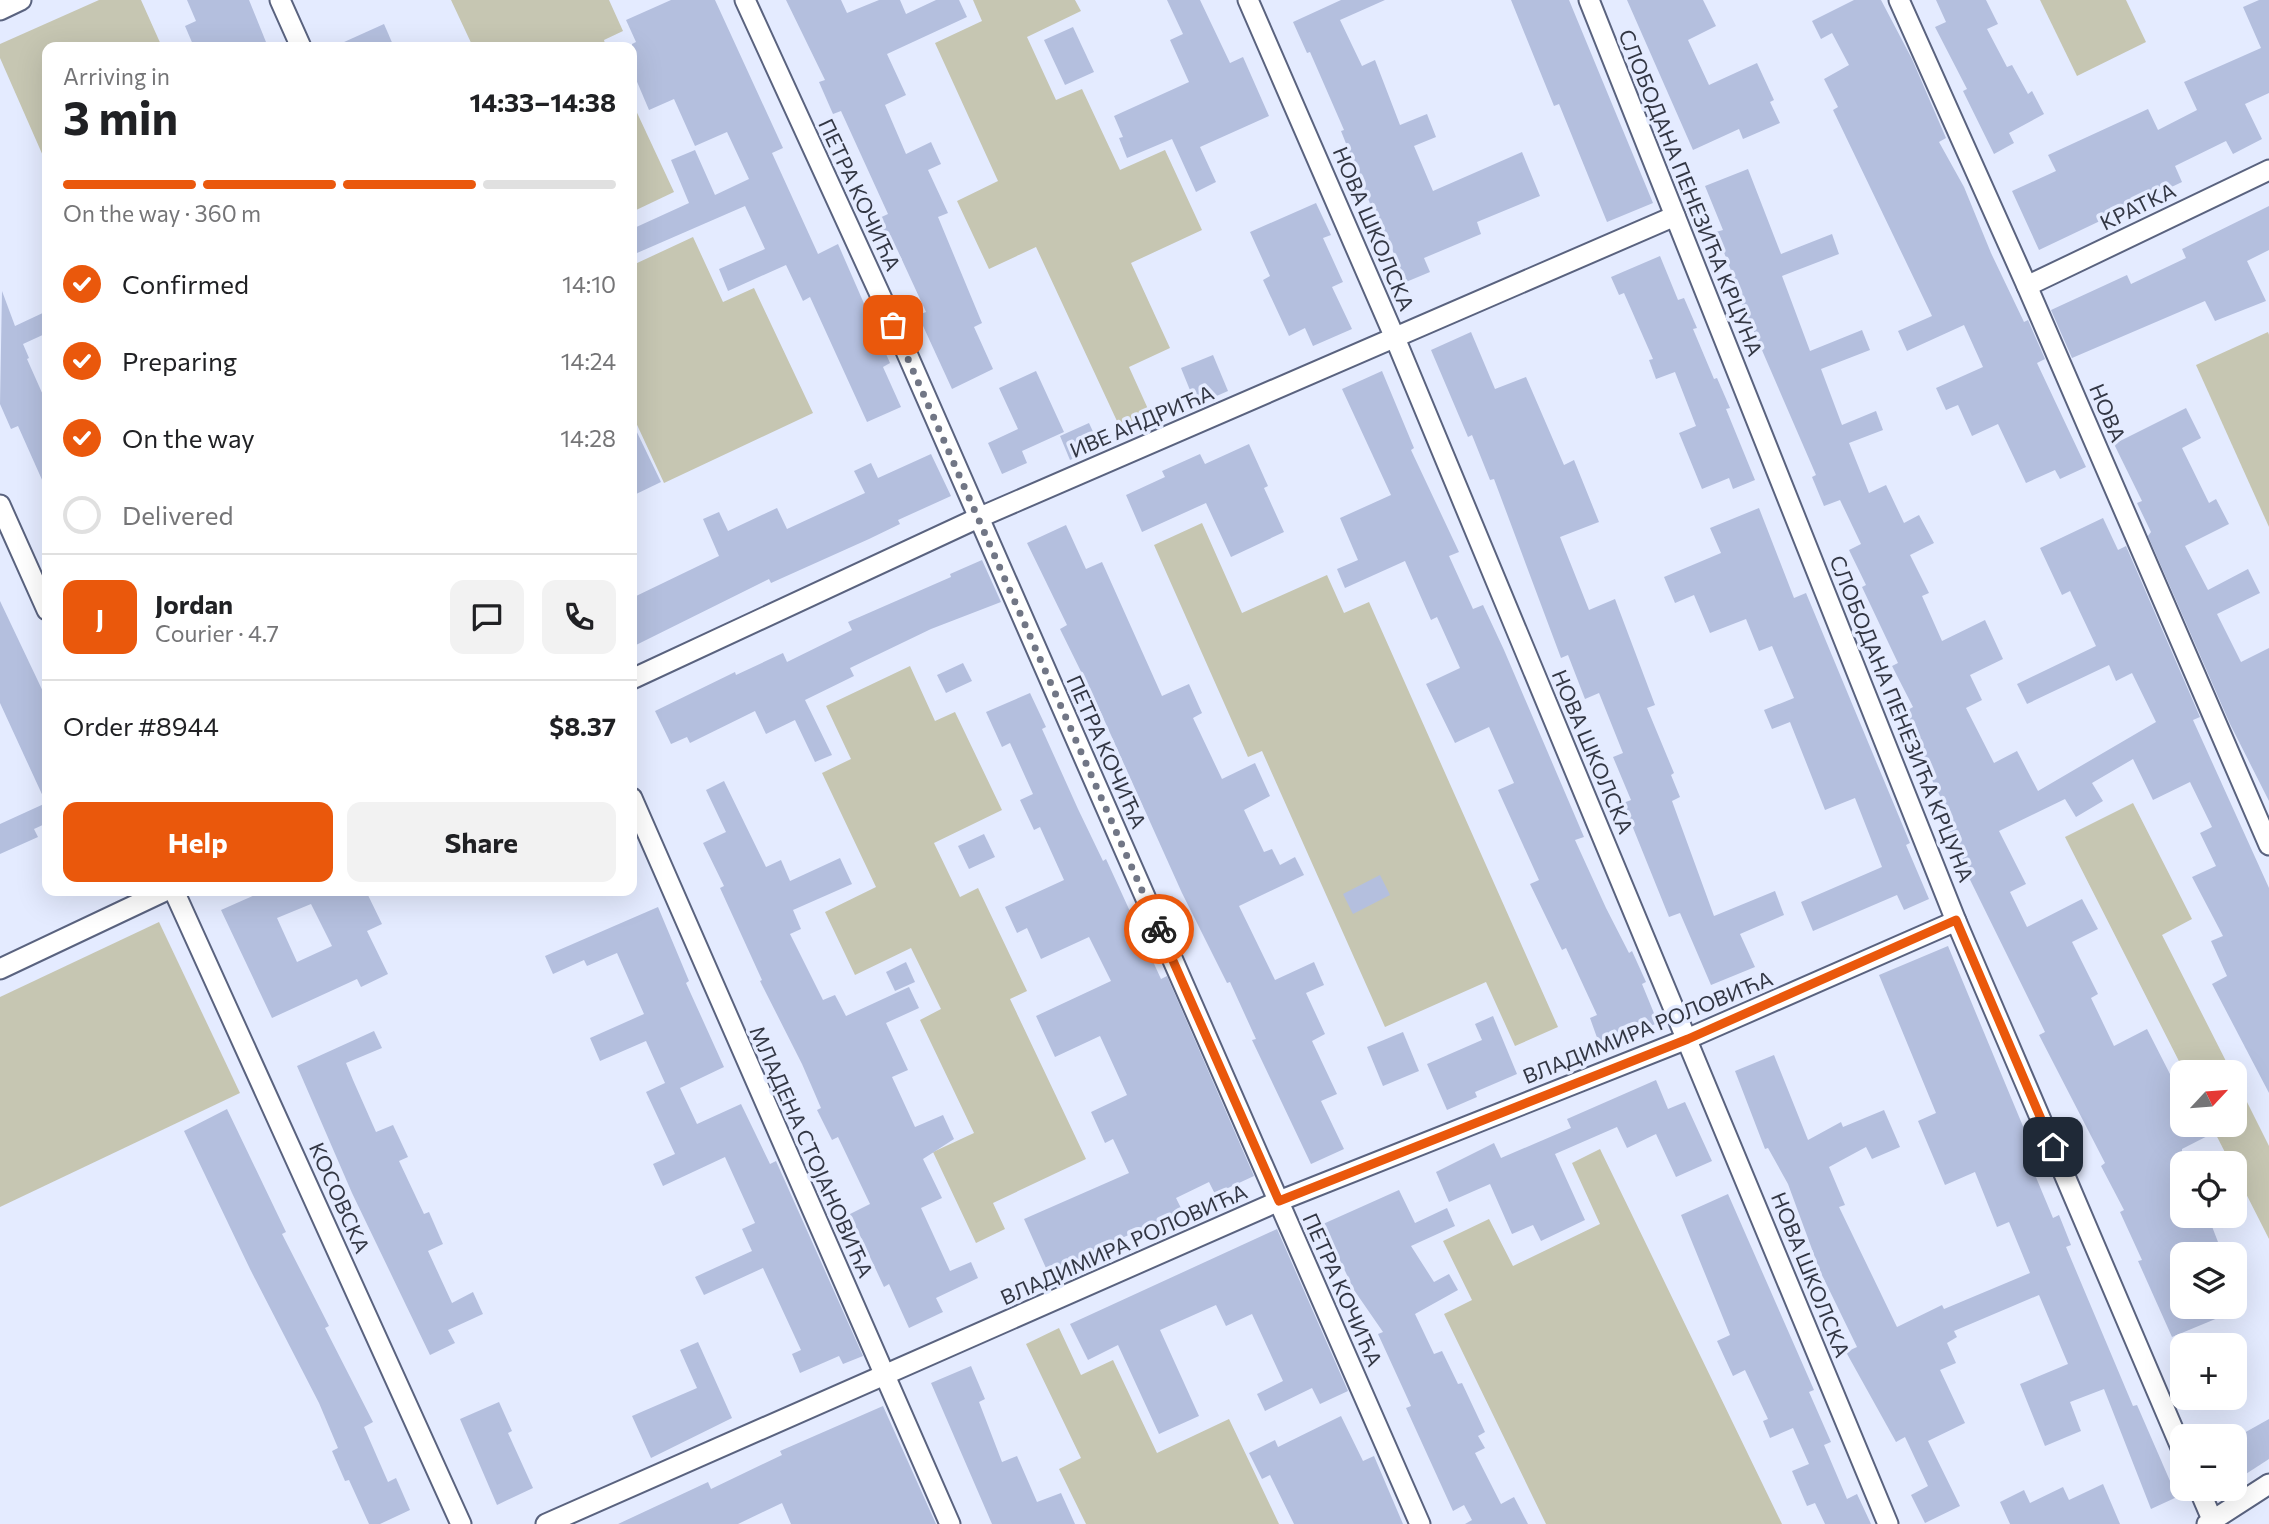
<!DOCTYPE html>
<html lang="en">
<head>
<meta charset="utf-8">
<style>
  :root { --surface:#fff; --page:#f2f2f2; --text:#202124; --muted:#757577; --line:#e0e0e0; --accent:#ea580c }
  body { margin:0; font-family:Commissioner,sans-serif; background:var(--page); color:var(--text); height:100vh; display:flex; flex-direction:column; font-size:26px; white-space:nowrap }
  * { box-sizing:border-box; margin:0 }
  p { font-size:23px; color:var(--muted) }
  .icon { flex:none; width:38px; height:38px; fill:none; stroke:currentColor; stroke-width:2; stroke-linecap:round; stroke-linejoin:round }
  .map { position:relative; flex:1; overflow:hidden }
  .drawer { position:absolute; left:42px; top:42px; width:595px; height:854px; display:flex; flex-direction:column; background:var(--surface); border-radius:14px; box-shadow:0 7px 28px #0002 }
  .drawer>* { flex:none }
  .needle { width:46px; rotate:64deg }
  .fabs { position:absolute; left:2170px; top:1060px; display:grid; gap:14px }
  .fabs a { display:grid; place-items:center; width:77px; height:77px; border-radius:14px; background:var(--surface); box-shadow:0 7px 28px #0002; font-size:35px }
  .pin { position:absolute; display:grid; place-items:center; width:60px; height:60px; color:#fff; margin:-30px; border-radius:14px; box-shadow:0 4px 10px #0006 }
  .courier { position:absolute; display:grid; place-items:center; width:70px; height:70px; margin:-35px; border:5px solid #ea580c; border-radius:50%; background:#fff; color:#222; box-shadow:0 2px 9px #0007 }
  .overview em { font-style:normal; font-weight:700 }
  .overview div { display:flex; flex-direction:column-reverse }
  .overview { display:flex; align-items:center; justify-content:space-between; height:119px; padding:0 21px }
  h1 { font-size:46px; font-weight:700; line-height:52px }
  .bar { display:grid; grid-template-columns:repeat(4,1fr); gap:10px 7px; align-content:center; height:84px; padding:0 21px }
  .bar i { height:9px; border-radius:5px; background:var(--line) }
  .bar .selected { background:var(--accent) }
  .bar p { grid-column:span 4 }
  .line { display:flex; align-items:center; gap:18px; padding:0 21px; border-top:2px solid var(--line) }
  .line div { flex:1 }
  .round { display:grid; place-items:center; flex:none; width:74px; height:74px; border-radius:14px; background:var(--page) }
  ol { padding:0 21px; list-style:none }
  li { display:flex; align-items:center; gap:21px; height:77px }
  li p { margin-inline-start:auto }
  li .icon { padding:7px; border-radius:50%; background:var(--accent); color:#fff; stroke-width:4 }
  li:last-child { color:var(--muted) }
  li i { width:38px; height:38px; border:4px solid var(--line); border-radius:50% }
  .primary-button { display:flex; gap:14px; margin-top:auto; padding:14px 21px }
  .primary-button a { flex:1; height:80px; border-radius:14px; background:var(--accent); color:#fff; font-size:28px; font-weight:700; line-height:80px; text-align:center }
  .primary-button a+a { background:var(--page); color:var(--text) }
  .map>svg:first-child { display:block }
  .green { fill:#c6c6b2 }
  .building { fill:#b4bfde; fill-rule:evenodd }
  .lines { fill:none; stroke-linecap:round; stroke-linejoin:round }
  .minor-casing { stroke:#5a637f; stroke-width:23 }
  .minor { stroke:#fff; stroke-width:19 }
  .done { stroke:#717685; stroke-width:7; stroke-dasharray:0 12.6 }
  .route { stroke:#ea580c; stroke-width:9 }
  .labels { text-anchor:middle; stroke-width:7; stroke-linejoin:round; paint-order:stroke }
  .street-label { font-size:21px; fill:#333744; stroke:#e4ebff }
</style>
</head>
<body>
<div class="map">
<svg width="2269" height="1524" viewBox="0 0 2269 1524">
  <rect width="100%" height="100%" fill="#e4ebff"/>
  <g class="green">
    <path d="M99 0H141L162 47H47V165L0 58V44Z"/>
    <path d="M451 0H609L623 31 604 40 606 47H473Z"/>
    <path d="M973 0H1075L1081 11 1027 37 1056 100 1082 89 1120 170 1165 150 1202 230 1131 263 1170 348 1129 367 1153 420 1123 434 1036 247 989 269 957 201 998 181 935 43 982 21Z"/>
    <path d="M2040 0H2126L2146 42 2077 76Z"/>
    <path d="M632 102 674 192 632 212Z"/>
    <path d="M693 237 723 302 754 288 813 413 664 483 632 414V259L635 264Z"/>
    <path d="M2268 332 2269 335V527L2196 365Z"/>
    <path d="M1202 523 1242 613 1327 575 1344 613 1369 602 1558 1027 1515 1046 1486 982 1385 1027 1262 751 1248 757 1154 545Z"/>
    <path d="M910 666 935 721 955 712 1002 810 934 843 960 897 978 888 1027 991 1010 999 1086 1159 993 1203 1005 1229 976 1243 933 1152 974 1133 920 1020 941 1009 911 948 855 975 825 912 876 887 822 773 851 759 826 706Z"/>
    <path d="M2133 803 2192 919 2162 935 2232 1073H2185L2065 837Z"/>
    <path d="M159 922 240 1093 0 1207V997Z"/>
    <path d="M2235 1078 2269 1146V1239L2235 1172V1164H2231L2211 1125H2235Z"/>
    <path d="M1600 1149 1782 1524H1546L1444 1314 1472 1300 1443 1241 1489 1219 1513 1266 1600 1224 1572 1163Z"/>
    <path d="M1059 1328 1081 1375 1113 1360 1157 1453 1229 1419 1279 1524H1086L1059 1469 1081 1458 1026 1344Z"/>
  </g>
  <g class="building">
    <path d="M187 0H249L268 47H194L185 26 196 21Z"/>
    <path d="M671 0H715L783 148 772 153 818 254 838 244 890 363 883 367 901 407 867 422 810 297 803 301 786 265 728 291 719 269 765 249 745 206 637 253 632 240V229L689 203 671 160 695 150 715 195 749 179 727 132 695 146 674 99 649 110 632 70V44L636 42 626 20Z"/>
    <path d="M786 0H841L847 13 879 0H900L906 14 936 0H959L967 17 887 54 906 95 885 105 906 154 931 142 941 164 928 170 948 213 938 217 982 323 974 327 993 369 952 389 918 315 926 312 897 249 889 252 875 220 888 214 841 111 833 114 819 82 825 80Z"/>
    <path d="M1167 0H1200L1230 63 1243 57 1269 116 1200 147 1216 182 1196 192 1172 139 1127 158 1119 138 1123 137 1114 116 1189 82 1170 40 1183 34Z"/>
    <path d="M1341 0H1385L1340 20 1362 66 1375 60 1400 125 1427 114 1436 137 1414 146 1433 191 1522 152 1540 196 1477 222 1481 234 1424 258 1430 272 1406 282 1373 205 1371 206 1341 131 1344 130 1310 52 1307 53 1293 22Z"/>
    <path d="M1511 0H1569L1653 203 1607 222 1559 104 1554 106Z"/>
    <path d="M1627 0H1703L1716 26 1688 40 1709 85 1757 63 1774 100 1770 102 1780 123 1743 139 1739 129 1693 150Z"/>
    <path d="M1854 0H1881L1912 59 1946 138 1939 142 1964 187 1991 253 2024 322 2028 320 2045 359 2037 363 2086 467 2060 479 2055 470 2026 483 1998 424 1972 436 1958 405 1946 410 1936 388 1983 367 1964 325 1907 351 1898 331 1932 316 1833 110 1838 107 1824 79 1849 65 1832 33 1821 39 1812 21Z"/>
    <path d="M1936 0H1986L1998 24 1987 29 2007 67 2012 65 2028 94 2032 91 2044 114 2009 133 2014 143 1994 154 1963 91 1967 89 1935 27 1946 22Z"/>
    <path d="M2259 0H2269V93L2245 104 2262 139 2233 154 2226 141 2175 166 2182 182 2039 250 2012 191 2056 171 2048 155 2148 109 2158 130 2197 110 2184 82 2261 48 2243 7Z"/>
    <path d="M384 24 394 47H333Z"/>
    <path d="M1073 27 1094 72 1065 85 1044 40Z"/>
    <path d="M1748 169 1781 254 1832 234 1839 254 1782 276 1810 351 1862 330 1870 350 1821 369 1842 425 1876 411 1883 430 1849 443 1869 493 1886 485 1904 523 1919 515 1934 543 1910 555 1929 593 1922 596 1942 641 1985 620 2003 659 1970 675 1982 700 1966 708 1994 763 2017 751 2038 791 2156 722 2132 673 2116 681 2109 665 2027 704 2017 684 2096 646 2070 591 2062 595 2040 548 2103 518 2118 550 2126 546 2200 717 2193 720 2269 888V1093L2212 984 2227 976 2211 941 2223 936 2192 877 2216 866 2200 833 2212 827 2190 782 2153 800 2133 759 2092 783 2103 801 2076 817 2065 799 1999 831 2026 884 2010 892 2027 927 2082 899 2098 929 2072 942 2098 994 2091 998 2114 1046 2147 1029 2171 1076 2182 1070V1125H2229L2182 1149V1216H2208L2223 1255H2182V1307L2242 1308 2172 1337 2138 1261 2142 1260 2120 1212 2124 1210 2101 1166 2105 1163 2039 1035 2045 1032 1947 833 1956 828 1915 746 1921 743 1906 711 1913 707 1892 666 1898 663 1862 587 1866 585 1849 550 1861 544 1840 500 1824 506 1812 477 1816 475 1729 274 1732 273 1716 232 1723 230 1705 186Z"/>
    <path d="M1316 203 1331 235 1323 238 1343 282 1332 287 1352 329 1313 346 1305 328 1289 336 1263 280 1270 276 1250 232Z"/>
    <path d="M2269 206V250L2247 261 2266 301 2215 321 2205 301 2072 358 2051 310 2127 275 2131 284 2186 258 2182 249Z"/>
    <path d="M1660 256 1678 300 1684 298 1697 328 1693 329 1714 379 1717 378 1730 408 1726 409 1755 480 1733 489 1729 478 1702 489 1679 433 1696 426 1675 372 1656 379 1649 360 1653 359 1624 293 1619 295 1611 277Z"/>
    <path d="M2 291 15 326 47 311V333L23 344 29 358 27 359 47 404V491L18 426 11 429 0 404Z"/>
    <path d="M1471 332 1495 389 1526 377 1564 465 1574 460 1599 522 1560 537 1589 610 1615 599 1655 705 1647 708 1674 773 1671 775 1680 797 1672 801 1714 916 1775 891 1784 915 1740 934 1755 967 1711 985 1680 913 1669 917 1623 803 1631 800 1613 757 1623 753 1599 693 1585 699 1568 655 1561 658 1494 479 1490 480 1472 435 1468 437 1431 350Z"/>
    <path d="M1213 355 1228 391 1196 405 1181 368Z"/>
    <path d="M1036 371 1064 432 1022 451 1027 463 1002 474 988 443 1018 429 999 388Z"/>
    <path d="M1382 371 1414 448 1411 450 1459 552 1449 556 1473 609 1483 605 1504 650 1584 837 1575 840 1606 908 1629 953 1632 951 1646 982 1642 984 1658 1023 1600 1046 1590 1018 1597 1015 1566 948 1562 950 1530 884 1539 880 1498 790 1514 783 1489 727 1455 743 1426 684 1460 668 1437 617 1431 620 1405 561 1345 588 1337 569 1358 560 1340 518 1391 495 1342 389Z"/>
    <path d="M2186 408 2201 438 2182 448 2209 503 2216 499 2229 524 2185 546 2208 590 2248 569 2260 593 2217 614 2241 662 2269 648V801L2230 724 2148 536 2151 532 2137 503 2142 501 2114 444Z"/>
    <path d="M632 422 661 482 632 496Z"/>
    <path d="M1089 423 1100 447 1070 460 1060 436Z"/>
    <path d="M1249 444 1268 486 1264 488 1284 532 1231 557 1206 503 1142 532 1126 495 1165 477 1162 471 1200 454 1205 464Z"/>
    <path d="M931 454 951 496 898 520 900 524 869 539 771 583 769 579 632 647V598L719 556 703 519 719 512 728 531 777 508 787 529 865 493 854 471 871 463 878 478Z"/>
    <path d="M1759 508 1794 598 1806 593 1910 843 1906 845 1929 899 1904 910 1897 895 1813 931 1801 902 1882 867 1855 798 1825 810 1790 722 1772 729 1764 710 1794 698 1772 646 1759 651 1746 619 1710 633 1694 595 1675 603 1664 577 1721 553 1710 528Z"/>
    <path d="M1066 525 1086 569 1102 562 1162 696 1189 684 1202 713 1193 718 1222 779 1255 763 1270 796 1244 810 1264 852 1272 849 1280 865 1295 857 1304 875 1239 906 1275 980 1314 962 1324 985 1306 993 1325 1034 1312 1041 1337 1094 1321 1101 1344 1149 1311 1164 1252 1040 1256 1039 1230 982 1227 983 1182 893 1097 704 1060 629 1067 625 1027 543Z"/>
    <path d="M982 560 1001 602 931 629 850 668 854 676 805 700 832 755 815 762 795 720 766 734 755 711 690 743 687 737 671 744 655 711 735 672 736 675 783 653 787 662 852 630 848 622 951 577 950 574Z"/>
    <path d="M0 601 47 700V823L34 829 38 837 0 854V824L46 803 0 703Z"/>
    <path d="M963 663 972 681 946 693 937 675Z"/>
    <path d="M1030 693 1046 727 1042 729 1078 809 1103 861 1106 859 1161 979 1167 976 1254 1176 1215 1194 1209 1182 1176 1198 1182 1210 1122 1238 1125 1245 1050 1277 1024 1219 1129 1173 1113 1139 1105 1143 1091 1112 1127 1095 1100 1036 1055 1057 1036 1016 1111 981 1089 937 1041 959 1027 928 1017 933 1005 907 1064 880 1040 827 1034 830 1020 800 1033 794 1010 743 1002 747 986 712Z"/>
    <path d="M724 781 766 867 781 860 790 881 840 858 852 884 793 910 801 929 790 934 823 1000 835 995 846 1016 909 987 919 1008 886 1023 908 1070 892 1077 915 1127 943 1115 954 1139 923 1159 942 1198 921 1208 950 1271 971 1262 978 1278 936 1298 943 1312 909 1328 889 1284 884 1287 850 1214 870 1204 838 1137 832 1140 817 1110 821 1108 802 1064 760 981 762 980 720 888 724 886 703 843 726 832 706 790Z"/>
    <path d="M984 834 995 857 969 869 958 846Z"/>
    <path d="M1380 875 1390 895 1353 914 1343 894Z"/>
    <path d="M264 891H366L382 924 367 931 388 974 361 987 357 979 272 1018 221 910ZM311 904 332 946 297 962 277 918Z"/>
    <path d="M658 907 689 981 686 983 724 1067 680 1088 697 1124 741 1104 770 1164 776 1161 863 1356 843 1364 839 1356 800 1373 792 1354 801 1350 763 1268 704 1295 695 1277 752 1251 742 1229 755 1223 725 1157 663 1186 653 1164 675 1154 646 1092 665 1083 646 1041 600 1061 590 1038 644 1014 617 953 587 966 584 960 553 974 545 956Z"/>
    <path d="M1948 946 2037 1160 2030 1163 2053 1218 2059 1215 2071 1245 2066 1247 2133 1406 2137 1405 2177 1497 2151 1509 2104 1389 2070 1402 2081 1431 2045 1446 2020 1384 2068 1364 2039 1295 1954 1331 1957 1337 1947 1343 1956 1363 1940 1370 1965 1423 1928 1441 1960 1506 1925 1523 1911 1495 1928 1486 1905 1437 1896 1442 1846 1352 1857 1347 1820 1271 1788 1184 1768 1148 1765 1149 1735 1071 1774 1055 1808 1140 1841 1122 1843 1127 1884 1110 1900 1147 1872 1159 1866 1147 1829 1167 1845 1205 1839 1207 1897 1327 1942 1305 1944 1309 2030 1273 2009 1222 1997 1227 1975 1172 1945 1185 1918 1121 1936 1113 1879 975Z"/>
    <path d="M906 962 915 982 895 991 886 972Z"/>
    <path d="M1493 1016 1517 1074 1475 1092 1477 1097 1447 1110 1427 1064 1482 1040 1475 1024Z"/>
    <path d="M374 1031 382 1048 346 1063 353 1080 376 1132 393 1125 408 1157 399 1161 424 1214 429 1212 443 1244 428 1251 452 1303 473 1292 483 1314 448 1330 455 1343 430 1355 352 1193 297 1066Z"/>
    <path d="M1403 1032 1419 1071 1383 1086 1367 1047Z"/>
    <path d="M1656 1080 1668 1109 1685 1102 1712 1161 1676 1177 1656 1134 1627 1148 1617 1127 1555 1154 1585 1220 1541 1241 1533 1225 1512 1234 1490 1184 1449 1202 1436 1172 1494 1143 1501 1158 1571 1128 1567 1119Z"/>
    <path d="M227 1109 286 1232 282 1234 329 1326 325 1328 373 1422 364 1427 388 1482 396 1478 410 1510 380 1524H369L349 1480 345 1481 332 1451 338 1448 319 1403 250 1269 184 1131Z"/>
    <path d="M1399 1190 1415 1223 1447 1208 1455 1226 1411 1246 1434 1282 1449 1274 1458 1290 1415 1314 1434 1354 1442 1351 1458 1384 1462 1383 1485 1432 1478 1436 1485 1448 1475 1453 1501 1504 1514 1497 1528 1524H1465L1472 1520 1464 1505 1453 1511 1406 1408 1411 1406 1378 1334 1383 1332 1354 1290 1323 1224Z"/>
    <path d="M1728 1194 1814 1390 1809 1392 1831 1442 1824 1445 1847 1499 1857 1494 1871 1524H1825L1815 1503 1807 1506 1792 1471 1809 1464 1793 1428 1770 1438 1763 1421 1768 1419 1745 1370 1733 1376 1717 1341 1730 1335 1681 1215Z"/>
    <path d="M1277 1229 1348 1391 1320 1404 1312 1388 1265 1411 1257 1394 1283 1381 1252 1314 1226 1326 1216 1305 1160 1330 1199 1416 1159 1434 1118 1345 1088 1360 1070 1324Z"/>
    <path d="M698 1342 732 1418 651 1458 632 1416 697 1388 680 1350Z"/>
    <path d="M971 1366 985 1399 979 1402 1002 1462 1017 1456 1037 1502 1061 1493 1075 1524H992L931 1383Z"/>
    <path d="M499 1402 512 1431 508 1433 533 1488 497 1505 460 1419Z"/>
    <path d="M883 1406 936 1524H791L782 1503 738 1524H618L708 1482 711 1489 782 1455 780 1451Z"/>
    <path d="M1341 1416 1363 1461 1374 1456 1403 1524H1294L1270 1475 1262 1479 1249 1453 1275 1440 1278 1447Z"/>
    <path d="M2269 1419V1459L2235 1481V1438Z"/>
    <path d="M2103 1484 2120 1524H2010L2000 1502 2024 1490 2030 1503 2063 1487 2069 1500Z"/>
  </g>
  <g class="lines">
    <g class="minor-casing">
      <g id="minor">
        <path d="M280 0 301 47"/>
        <path d="M745 0 905 349 1420 1524"/>
        <path d="M1248 0 1395 338 1888 1524"/>
        <path d="M1589 0 1956 921 2182 1450"/>
        <path d="M1899 0 2027 286 2269 845"/>
        <path d="M0 10 21 0"/>
        <path d="M2027 286 2269 170"/>
        <path d="M0 505 47 610"/>
        <path d="M632 679 978 518 1675 216"/>
        <path d="M632 798 950 1524"/>
        <path d="M174 891 461 1524"/>
        <path d="M0 969 165 891"/>
        <path d="M2199 1489 2214 1524"/>
        <path d="M546 1524 1279 1201 1687 1039 1956 921"/>
        <path d="M2207 1524 2269 1484"/>
      </g>
    </g>
    <use href="#minor" class="minor"/>
  </g>
  <g class="lines">
    <path class="done" d="M893 325 1159 929"/>
    <path class="route" d="M1159 929 1279 1201 1688 1039 1956 920 2053 1147"/>
  </g>
  <g class="labels">
    <g class="street-label">
      <text transform="translate(1690 193) rotate(68)" y="7">СЛОБОДАНА ПЕНЕЗИЋА КРЦУНА</text>
      <text transform="translate(859 195) rotate(65)" y="7">ПЕТРА КОЧИЋА</text>
      <text transform="translate(2138 207) rotate(-26)" y="7">КРАТКА</text>
      <text transform="translate(1373 229) rotate(67)" y="7">НОВА ШКОЛСКА</text>
      <text transform="translate(2107 413) rotate(67)" y="7">НОВА</text>
      <text transform="translate(1142 422) rotate(-23)" y="7">ИВЕ АНДРИЋА</text>
      <text transform="translate(1901 719) rotate(68)" y="7">СЛОБОДАНА ПЕНЕЗИЋА КРЦУНА</text>
      <text transform="translate(1106 752) rotate(66)" y="7">ПЕТРА КОЧИЋА</text>
      <text transform="translate(1592 752) rotate(67)" y="7">НОВА ШКОЛСКА</text>
      <text transform="translate(1648 1028) rotate(-22)" y="7">ВЛАДИМИРА РОЛОВИЋА</text>
      <text transform="translate(811 1152) rotate(66)" y="7">МЛАДЕНА СТОЈАНОВИЋА</text>
      <text transform="translate(339 1198) rotate(66)" y="7">КОСОВСКА</text>
      <text transform="translate(1124 1245) rotate(-24)" y="7">ВЛАДИМИРА РОЛОВИЋА</text>
      <text transform="translate(1810 1275) rotate(68)" y="7">НОВА ШКОЛСКА</text>
      <text transform="translate(1342 1290) rotate(66)" y="7">ПЕТРА КОЧИЋА</text>
    </g>
  </g>
</svg>
<div class="fabs">
<a><svg class="needle" viewBox="-14 -14 28 28"><path d="M0-13l5 13h-10z" fill="#e53935"/><path d="M0 13l5-13h-10z" fill="#757577"/></svg></a>
<a><svg class="icon" aria-label="locate" viewBox="0 0 24 24"><circle cx="12" cy="12" r="6"/><path d="M12 2v4M12 18v4M2 12h4M18 12h4"/></svg></a>
<a><svg class="icon" aria-label="layers" viewBox="0 0 24 24"><path d="M12 4l9 5-9 5-9-5zM3 14l9 5 9-5"/></svg></a>
<a>+</a>
<a>−</a>
</div>
<div class="pin" style="left:893px;top:325px;background:#ea580c"><svg class="icon" aria-label="bag" viewBox="0 0 24 24"><path d="M5 8h14l-1 12H6zM9 8a3 3 0 0 1 6 0"/></svg></div>
<div class="pin" style="left:2053px;top:1147px;background:#1f2937"><svg class="icon" aria-label="home" viewBox="0 0 24 24"><path d="M3 11l9-7 9 7M6 9v11h12V9"/></svg></div>
<div class="courier" style="left:1159px;top:929px"><svg class="icon" aria-label="bike" viewBox="0 0 24 24"><circle cx="6" cy="16" r="4"/><circle cx="18" cy="16" r="4"/><path d="M6 16l4-8h5l3 8M10 8l3 8H6M13 5h3"/></svg></div>
<section class="drawer">
<div class="overview"><div><h1>3 min</h1><p>Arriving in</p></div><em>14:33–14:38</em></div>
<div class="bar"><i class="selected"></i><i class="selected"></i><i class="selected"></i><i></i><p>On the way · 360 m</p></div>
<ol>
<li><svg class="icon" aria-label="check" viewBox="0 0 24 24"><path d="M5 12l5 5 9-10"/></svg>Confirmed<p>14:10</p></li>
<li><svg class="icon" aria-label="check" viewBox="0 0 24 24"><path d="M5 12l5 5 9-10"/></svg>Preparing<p>14:24</p></li>
<li><svg class="icon" aria-label="check" viewBox="0 0 24 24"><path d="M5 12l5 5 9-10"/></svg>On the way<p>14:28</p></li>
<li><i></i>Delivered</li>
</ol>
<div class="line" style="height:126px"><b class="round" style="background:var(--accent);color:#fff">J</b><div><b>Jordan</b><p>Courier · 4.7</p></div><a class="round"><svg class="icon" aria-label="chat" viewBox="0 0 24 24"><path d="M4 5h16v11H9l-5 4z"/></svg></a><a class="round"><svg class="icon" aria-label="phone" viewBox="0 0 24 24"><path d="M5 4h4l2 5-3 2q2 4 5 5l2-3 5 2v4C11 20 4 13 5 4z"/></svg></a></div>
<div class="line" style="height:91px"><div>Order #8944</div><b>$8.37</b></div>
<div class="primary-button"><a>Help</a><a>Share</a></div>
</section>
</div>
</body>
</html>
